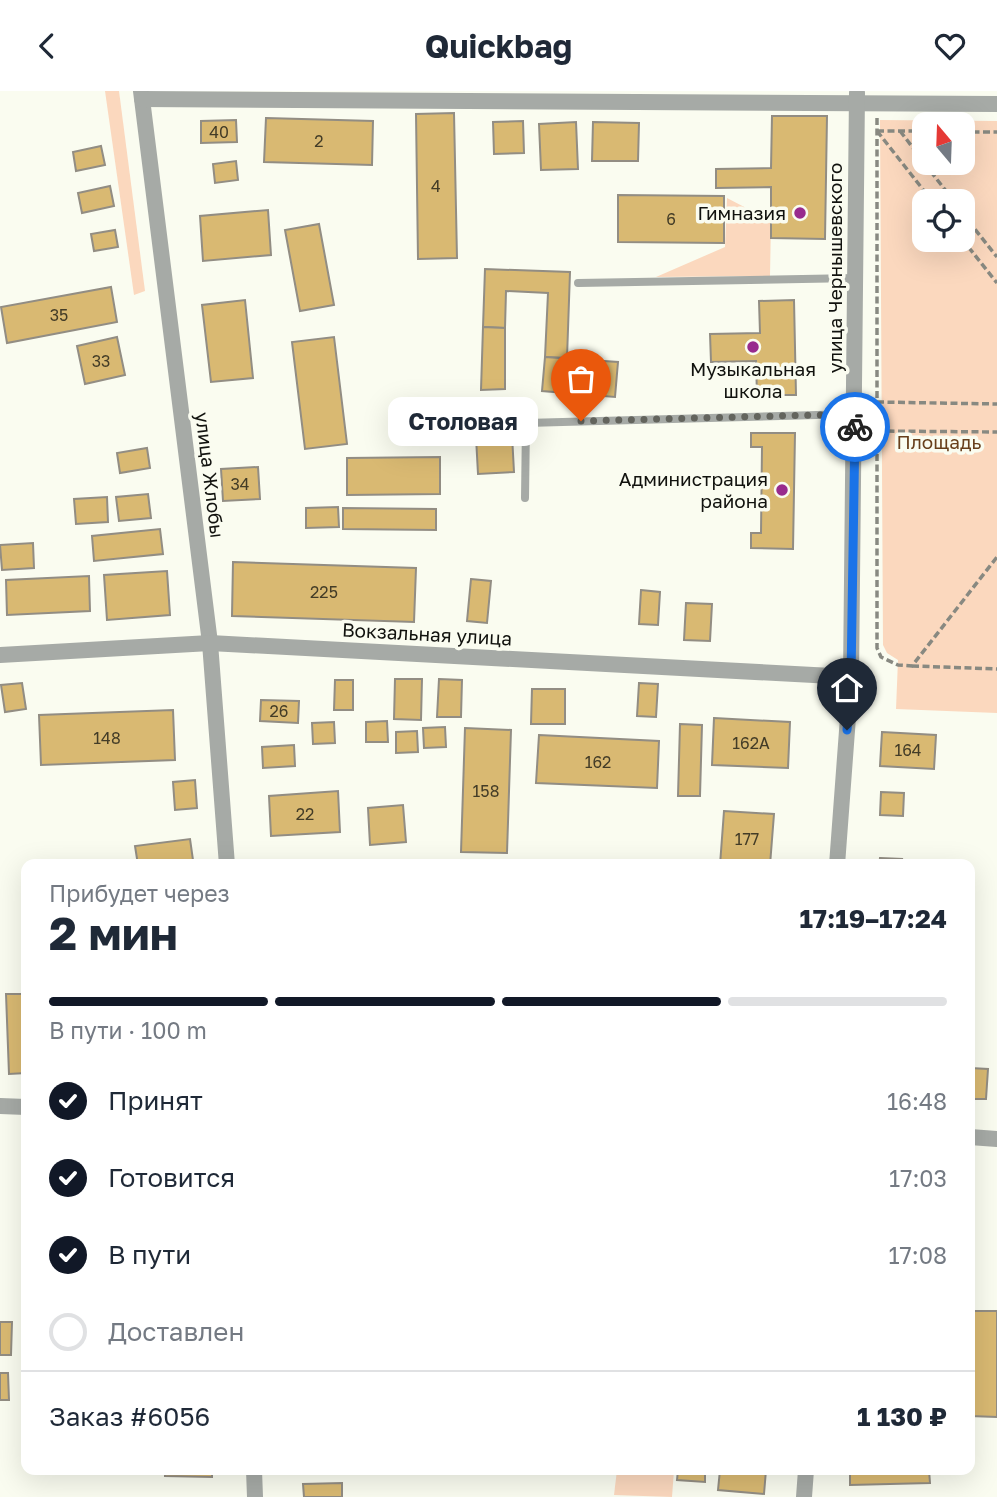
<!DOCTYPE html>
<html lang="ru">
<head>
<meta charset="utf-8">
<style>
  :root { --surface:#fff; --page:#f6f6f7; --text:#1f2937; --muted:#747a83; --line:#e0e1e3; --accent:#111827 }
  body { margin:0; font-family:"Golos Text",sans-serif; background:var(--page); color:var(--text); height:100vh; display:flex; flex-direction:column; font-size:26px; white-space:nowrap }
  * { box-sizing:border-box; margin:0 }
  p { font-size:23px; color:var(--muted) }
  .icon { flex:none; width:38px; height:38px; fill:none; stroke:currentColor; stroke-width:2; stroke-linecap:round; stroke-linejoin:round }
  .map { position:relative; flex:1; overflow:hidden }
  .panel { position:absolute; left:21px; top:768px; width:954px; height:616px; display:flex; flex-direction:column; background:var(--surface); border-radius:14px; box-shadow:0 7px 28px #0002 }
  .panel>* { flex:none }
  .needle { width:46px; rotate:341deg }
  .controls { position:absolute; left:912px; top:21px; display:grid; gap:14px }
  .controls a { display:grid; place-items:center; width:63px; height:63px; border-radius:14px; background:var(--surface); box-shadow:0 7px 28px #0002; font-size:35px }
  .pin { position:absolute; display:grid; place-items:center; width:60px; height:60px; color:#fff; margin:-72px -30px; border-radius:50% 50% 50% 0; rotate:-45deg; box-shadow:0 0 7px #0007 }
  .pin .icon { rotate:45deg }
  .courier { position:absolute; display:grid; place-items:center; width:70px; height:70px; margin:-35px; border:5px solid #1a73e8; border-radius:50%; background:#fff; color:#222; box-shadow:0 2px 9px #0007 }
  .bubble { position:absolute; height:49px; border-radius:14px; background:var(--surface); box-shadow:0 7px 28px #0002; font-size:23px; font-weight:700; line-height:49px; text-align:center }
  .headline em { font-style:normal; font-weight:700 }
  .headline div { display:flex; flex-direction:column-reverse }
  .headline { display:flex; align-items:center; justify-content:space-between; height:119px; padding:0 28px }
  h1 { font-size:46px; font-weight:700; line-height:52px }
  .bar { display:grid; grid-template-columns:repeat(4,1fr); gap:10px 7px; align-content:center; height:84px; padding:0 28px }
  .bar i { height:9px; border-radius:5px; background:var(--line) }
  .bar .selected { background:var(--accent) }
  .bar p { grid-column:span 4 }
  .line { display:flex; align-items:center; gap:18px; padding:0 28px; border-top:2px solid var(--line) }
  .line div { flex:1 }
  ol { padding:0 28px; list-style:none }
  li { display:flex; align-items:center; gap:21px; height:77px }
  li p { margin-inline-start:auto }
  li .icon { padding:7px; border-radius:50%; background:var(--accent); color:#fff; stroke-width:4 }
  li:last-child { color:var(--muted) }
  li i { width:38px; height:38px; border:4px solid var(--line); border-radius:50% }
  header { display:flex; justify-content:space-between; align-items:center; height:91px; padding:0 28px; background:var(--surface); font-size:32px; font-weight:700 }
  .map>svg:first-child { display:block }
  .green { fill:#fbd8be; fill-rule:evenodd }
  .building { fill:#d9b972; stroke:#928d83; stroke-width:2 }
  .lines { fill:none; stroke-linecap:round; stroke-linejoin:round }
  .path { stroke:#888981; stroke-width:3.5; stroke-dasharray:7 3.5; stroke-linecap:butt }
  .lane { stroke:#a6aaa6; stroke-width:8 }
  .street { stroke:#a6aaa6; stroke-width:16 }
  .done { stroke:#63645d; stroke-width:7; stroke-dasharray:0 12.6 }
  .route { stroke:#1a73e8; stroke-width:9 }
  .poi-dot { fill:#982b8d; stroke:#fafcf0; stroke-width:2.5 }
  .labels { text-anchor:middle; stroke-width:7; stroke-linejoin:round; paint-order:stroke }
  .number-label { font-size:16px; fill:#433c27 }
  .poi-label { font-size:19px; fill:#11120e; stroke:#fafcf0; text-anchor:end }
  .street-label { font-size:19px; fill:#11120e; stroke:#fafcf0 }
  .park-label { font-size:19px; fill:#683f1b; stroke:#fafcf0 }
</style>
</head>
<body>
<header><svg class="icon" aria-label="back" viewBox="0 0 24 24"><path d="M15 5l-7 7 7 7"/></svg>Quickbag<svg class="icon" aria-label="heart" viewBox="0 0 24 24"><path d="M12 20l-8-8c-3-5 5-10 8-4 3-6 11-1 8 4z"/></svg></header>
<div class="map">
<svg width="997" height="1406" viewBox="0 0 997 1406">
  <rect width="100%" height="100%" fill="#fafcf0"/>
  <g class="green">
    <path d="M105 0H119L145 200 134 204Z"/>
    <path d="M880 29 997 30V622L896 618 898 569 887 562 883 554ZM924 33H962V72H924ZM924 110H962V149H924Z"/>
    <path d="M727 107 771 130 770 185 656 186 725 156Z"/>
    <path d="M617 1379H674L672 1406 614 1404Z"/>
  </g>
  <g class="building">
    <path d="M454 22 457 167 418 168 416 23Z"/>
    <path d="M772 25H827L825 148 771 147V96L716 97V78L771 77Z"/>
    <path d="M266 27 373 30 372 74 264 71Z"/>
    <path d="M236 29 237 51 201 52V30Z"/>
    <path d="M523 30 524 62 494 63 493 31Z"/>
    <path d="M576 31 578 78 541 79 539 33Z"/>
    <path d="M593 31 639 32 638 70H592Z"/>
    <path d="M101 55 105 74 76 80 73 61Z"/>
    <path d="M236 70 238 89 215 92 213 73Z"/>
    <path d="M110 95 114 115 82 122 78 102Z"/>
    <path d="M618 104 724 105V152L618 151Z"/>
    <path d="M268 119 271 164 203 170 200 125Z"/>
    <path d="M319 133 334 214 300 220 285 139Z"/>
    <path d="M115 139 118 156 94 160 91 143Z"/>
    <path d="M485 178 570 181 567 267 545 266 548 202 506 200 505 237 483 236Z"/>
    <path d="M111 196 117 231 7 252 1 216Z"/>
    <path d="M245 209 253 287 211 291 202 214Z"/>
    <path d="M794 209 796 304H757L756 270 711 271 710 243 760 242 759 210Z"/>
    <path d="M483 236 505 237V298L481 299Z"/>
    <path d="M117 246 125 284 85 293 77 255Z"/>
    <path d="M334 246 347 353 305 358 292 251Z"/>
    <path d="M545 266 618 271 615 306 542 300Z"/>
    <path d="M751 342H795L793 458 751 457V442H761L762 356H751Z"/>
    <path d="M512 344 514 381 478 383 476 346Z"/>
    <path d="M147 357 150 377 120 382 117 362Z"/>
    <path d="M440 366V403L347 404V367Z"/>
    <path d="M258 376 260 408 223 410 221 378Z"/>
    <path d="M148 403 151 427 119 430 116 406Z"/>
    <path d="M107 406 108 431 76 433 74 408Z"/>
    <path d="M338 416 339 436 306 437V417Z"/>
    <path d="M343 417 436 418V439L343 438Z"/>
    <path d="M160 438 163 463 94 470 92 445Z"/>
    <path d="M33 452 34 477 2 479 0 454Z"/>
    <path d="M233 471 416 477 414 531 232 525Z"/>
    <path d="M167 480 170 524 107 529 104 484Z"/>
    <path d="M89 485 90 520 7 524 6 489Z"/>
    <path d="M471 488 491 490 487 532 467 530Z"/>
    <path d="M641 499 660 501 658 534 639 533Z"/>
    <path d="M686 512 712 513 710 550 684 549Z"/>
    <path d="M395 588H422L421 629 394 628Z"/>
    <path d="M439 588 462 589 461 626H437Z"/>
    <path d="M335 589H353V619H334Z"/>
    <path d="M22 592 26 618 5 621 1 594Z"/>
    <path d="M639 592 658 593 656 626 637 625Z"/>
    <path d="M532 598H565V633H531Z"/>
    <path d="M261 609 299 610 298 632 260 630Z"/>
    <path d="M173 619 175 669 41 674 39 624Z"/>
    <path d="M714 627 790 631 788 677 712 674Z"/>
    <path d="M387 630 388 651H366V631Z"/>
    <path d="M334 631 335 652 313 653 312 632Z"/>
    <path d="M680 633 702 634 700 705H678Z"/>
    <path d="M445 636 446 656 424 657 423 637Z"/>
    <path d="M465 637 511 639 507 762 461 761Z"/>
    <path d="M417 640 418 661 396 662V641Z"/>
    <path d="M882 641 936 644 934 678 880 675Z"/>
    <path d="M539 644 659 650 657 697 536 692Z"/>
    <path d="M294 654 295 675 263 677 262 656Z"/>
    <path d="M195 689 197 717 175 719 173 691Z"/>
    <path d="M338 700 340 741 271 745 269 705Z"/>
    <path d="M881 701 904 702 903 725 880 724Z"/>
    <path d="M403 714 406 751 370 754 368 717Z"/>
    <path d="M724 720 774 723 770 774H720Z"/>
    <path d="M190 748 193 769 138 774 135 755Z"/>
    <path d="M880 767 902 768 901 774H879Z"/>
    <path d="M6 903H26V982L9 983Z"/>
    <path d="M970 977 988 978 986 1008H970Z"/>
    <path d="M970 1220H997V1326L970 1325Z"/>
    <path d="M0 1231H12L11 1264H0Z"/>
    <path d="M0 1282H8L9 1309H0Z"/>
    <path d="M165 1379H212V1386L165 1385Z"/>
    <path d="M678 1379H705V1391L677 1389Z"/>
    <path d="M720 1379H766L764 1403 718 1399Z"/>
    <path d="M850 1379H929L930 1392 850 1394Z"/>
    <path d="M342 1392V1406H304L303 1393Z"/>
  </g>
  <g class="lines">
    <g class="path">
      <path d="M877 27V557L881 566 898 574 912 575 997 466"/>
      <path d="M877 40 932 110"/>
      <path d="M877 40H924"/>
      <path d="M900 40 924 71"/>
      <path d="M962 41H997"/>
      <path d="M924 72 954 110"/>
      <path d="M962 122 997 166"/>
      <path d="M962 148 997 192"/>
      <path d="M877 311 997 313"/>
      <path d="M877 340 997 341"/>
      <path d="M912 575 997 578"/>
    </g>
    <g class="lane">
      <path d="M578 192 856 187"/>
      <path d="M525 407 526 332 854 323"/>
    </g>
    <g class="street">
      <path d="M141 0 210 552 227 774"/>
      <path d="M142 8 997 13"/>
      <path d="M0 564 210 552 851 586"/>
      <path d="M837 774 851 586 857 2"/>
      <path d="M0 1015 26 1016"/>
      <path d="M970 1046 997 1048"/>
      <path d="M254 1379 255 1406"/>
      <path d="M804 1406 806 1379"/>
    </g>
  </g>
  <g class="lines">
    <path class="done" d="M581 330 855 323V336"/>
    <path class="route" d="M847 639 851 586 855 336"/>
  </g>
  <g class="poi-dot">
    <circle cx="800" cy="122" r="7"/>
    <circle cx="753" cy="256" r="7"/>
    <circle cx="782" cy="399" r="7"/>
  </g>
  <g class="labels">
    <g class="number-label">
      <text x="219" y="47">40</text>
      <text x="319" y="56">2</text>
      <text x="436" y="101">4</text>
      <text x="671" y="134">6</text>
      <text x="59" y="230">35</text>
      <text x="101" y="276">33</text>
      <text x="240" y="399">34</text>
      <text x="324" y="507">225</text>
      <text x="279" y="626">26</text>
      <text x="107" y="653">148</text>
      <text x="751" y="658">162А</text>
      <text x="908" y="665">164</text>
      <text x="598" y="677">162</text>
      <text x="486" y="706">158</text>
      <text x="305" y="729">22</text>
      <text x="747" y="754">177</text>
    </g>
    <g class="poi-label">
      <text x="786" y="129">Гимназия</text>
      <text x="753" y="285" text-anchor="middle">Музыкальная<tspan x="753" dy="22">школа</tspan></text>
      <text x="768" y="395">Администрация<tspan x="768" dy="22">района</tspan></text>
    </g>
    <g class="street-label">
      <text transform="translate(835 177) rotate(-90)" y="7">улица Чернышевского</text>
      <text transform="translate(210 384) rotate(83)" y="7">улица Жлобы</text>
      <text transform="translate(427 543) rotate(3)" y="7">Вокзальная улица</text>
    </g>
    <g class="park-label">
      <text x="939" y="358">Площадь</text>
    </g>
  </g>
</svg>
<div class="controls">
<a><svg class="needle" viewBox="-14 -14 28 28"><path d="M0-13l5 13h-10z" fill="#e53935"/><path d="M0 13l5-13h-10z" fill="#747a83"/></svg></a>
<a><svg class="icon" aria-label="locate" viewBox="0 0 24 24"><circle cx="12" cy="12" r="6"/><path d="M12 2v4M12 18v4M2 12h4M18 12h4"/></svg></a>
</div>
<div class="pin" style="left:581px;top:330px;background:#ea580c"><svg class="icon" aria-label="bag" viewBox="0 0 24 24"><path d="M5 8h14l-1 12H6zM9 8a3 3 0 0 1 6 0"/></svg></div>
<div class="pin" style="left:847px;top:639px;background:#1f2937"><svg class="icon" aria-label="home" viewBox="0 0 24 24"><path d="M3 11l9-7 9 7M6 9v11h12V9"/></svg></div>
<div class="courier" style="left:855px;top:336px"><svg class="icon" aria-label="bike" viewBox="0 0 24 24"><circle cx="6" cy="16" r="4"/><circle cx="18" cy="16" r="4"/><path d="M6 16l4-8h5l3 8M10 8l3 8H6M13 5h3"/></svg></div>
<div class="bubble" style="left:388px;top:306px;width:150px">Столовая</div>
<section class="panel">
<div class="headline"><div><h1>2 мин</h1><p>Прибудет через</p></div><em>17:19–17:24</em></div>
<div class="bar"><i class="selected"></i><i class="selected"></i><i class="selected"></i><i></i><p>В пути · 100 m</p></div>
<ol>
<li><svg class="icon" aria-label="check" viewBox="0 0 24 24"><path d="M5 12l5 5 9-10"/></svg>Принят<p>16:48</p></li>
<li><svg class="icon" aria-label="check" viewBox="0 0 24 24"><path d="M5 12l5 5 9-10"/></svg>Готовится<p>17:03</p></li>
<li><svg class="icon" aria-label="check" viewBox="0 0 24 24"><path d="M5 12l5 5 9-10"/></svg>В пути<p>17:08</p></li>
<li><i></i>Доставлен</li>
</ol>
<div class="line" style="height:91px"><div>Заказ #6056</div><b>1 130 ₽</b></div>
</section>
</div>
</body>
</html>
